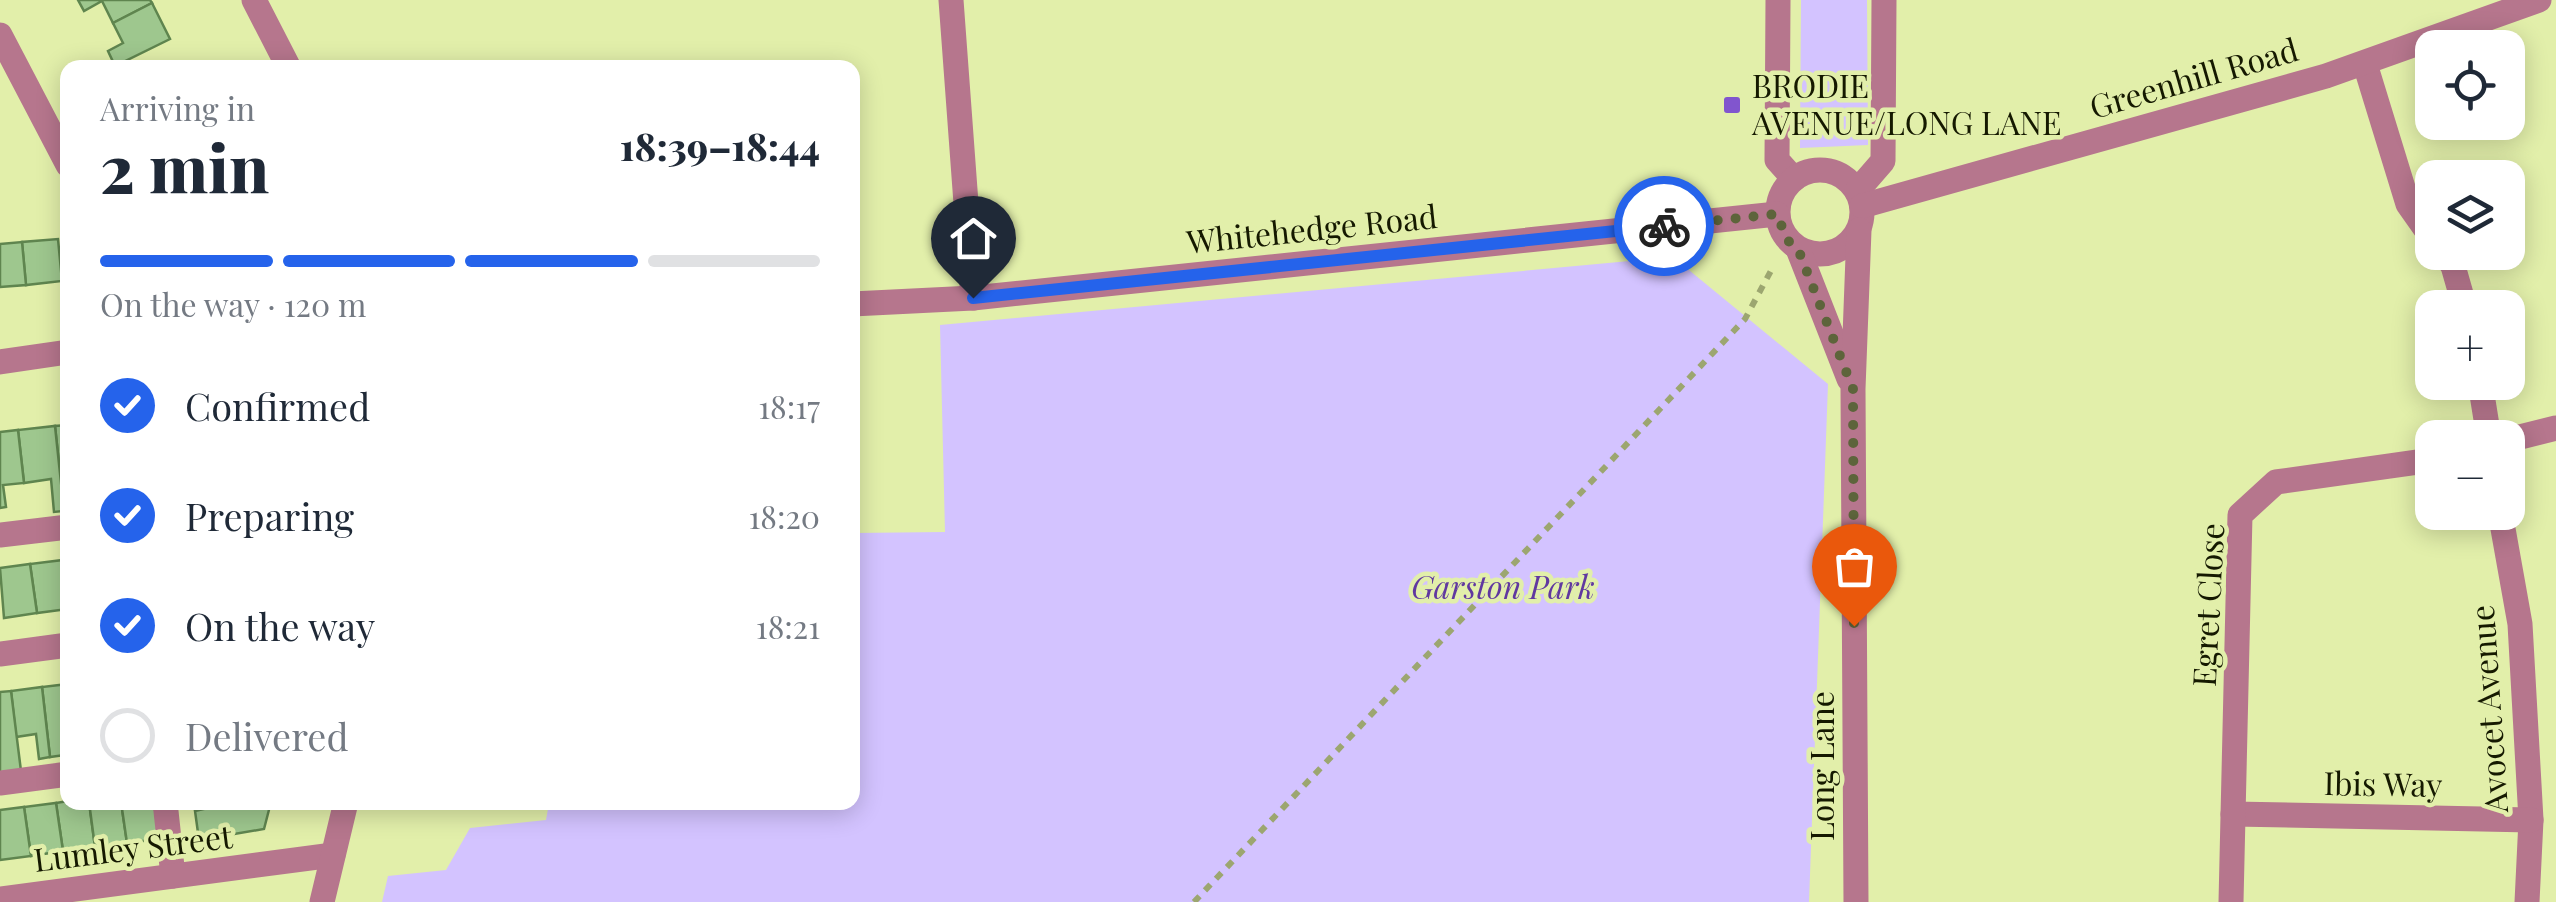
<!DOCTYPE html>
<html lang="en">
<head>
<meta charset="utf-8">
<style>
  :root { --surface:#fff; --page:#f2f2f3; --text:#1f2937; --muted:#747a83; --line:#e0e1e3; --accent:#2563eb }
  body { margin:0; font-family:"Playfair Display",serif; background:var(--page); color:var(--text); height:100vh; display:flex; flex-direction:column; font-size:38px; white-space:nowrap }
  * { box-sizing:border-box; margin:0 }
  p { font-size:32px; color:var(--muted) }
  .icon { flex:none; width:55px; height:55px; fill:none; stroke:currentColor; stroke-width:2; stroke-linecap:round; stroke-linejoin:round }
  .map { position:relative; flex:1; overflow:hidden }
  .drawer { position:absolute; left:60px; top:60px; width:800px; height:750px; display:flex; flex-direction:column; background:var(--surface); border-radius:20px; box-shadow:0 5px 25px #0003 }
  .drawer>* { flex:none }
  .buttons { position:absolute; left:2415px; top:30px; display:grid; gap:20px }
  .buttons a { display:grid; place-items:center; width:110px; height:110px; border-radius:20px; background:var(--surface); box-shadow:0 5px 25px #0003; font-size:50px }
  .pin { position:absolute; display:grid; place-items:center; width:85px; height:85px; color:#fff; margin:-102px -42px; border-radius:50% 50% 50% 0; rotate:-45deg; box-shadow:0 0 10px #0007 }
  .pin .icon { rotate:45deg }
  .courier { position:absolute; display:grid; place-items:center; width:100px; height:100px; margin:-50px; border:8px solid #2563eb; border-radius:50%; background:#fff; color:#222; box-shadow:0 2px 12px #0007 }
  .head em { font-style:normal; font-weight:800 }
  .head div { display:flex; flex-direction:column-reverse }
  .head { display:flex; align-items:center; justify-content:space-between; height:170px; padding:0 40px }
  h1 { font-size:65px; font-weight:800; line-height:75px }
  .bar { display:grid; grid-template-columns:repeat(4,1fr); gap:15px 10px; align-content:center; height:120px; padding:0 40px }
  .bar i { height:12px; border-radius:8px; background:var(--line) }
  .bar .on { background:var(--accent) }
  .bar p { grid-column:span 4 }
  ol { padding:0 40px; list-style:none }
  li { display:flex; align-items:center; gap:30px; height:110px }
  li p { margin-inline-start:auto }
  li .icon { padding:10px; border-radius:50%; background:var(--accent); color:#fff; stroke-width:4 }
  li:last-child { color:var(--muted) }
  li i { width:55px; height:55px; border:5px solid var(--line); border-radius:50% }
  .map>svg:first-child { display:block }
  .green { fill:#d3c3ff }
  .building { fill:#9ec78e; stroke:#5f854f; stroke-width:2.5 }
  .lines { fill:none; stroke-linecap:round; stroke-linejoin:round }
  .path { stroke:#9ca670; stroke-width:6; stroke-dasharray:8 8; stroke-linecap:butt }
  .minor { stroke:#b6768d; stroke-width:25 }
  .done { stroke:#5d643b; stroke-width:10; stroke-dasharray:0 18 }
  .route { stroke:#2563eb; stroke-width:12 }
  .poi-dot { fill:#8155ce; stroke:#e2efaa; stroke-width:4 }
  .labels { text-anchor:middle; stroke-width:9; stroke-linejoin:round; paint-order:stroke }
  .street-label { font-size:32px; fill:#151900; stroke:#e2efaa }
  .poi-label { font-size:32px; fill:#151900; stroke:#e2efaa; text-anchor:start }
  .park-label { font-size:32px; font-style:italic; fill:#6038a0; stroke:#e2efaa }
</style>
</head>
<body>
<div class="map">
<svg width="2556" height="902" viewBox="0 0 2556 902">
  <rect width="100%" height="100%" fill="#e2efaa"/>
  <g class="green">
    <path d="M1801 0H1867L1868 145 1800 148Z"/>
    <path d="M1673 257 1828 384 1809 902H382L388 876 446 870 470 828 546 820 549 803 852 802 853 533 945 532 940 325Z"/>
  </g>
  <g class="building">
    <path d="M78 0H150L152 3 113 23 102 1 84 11Z"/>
    <path d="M152 3 170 39 115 66 108 51 123 43 113 23Z"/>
    <path d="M58 239 62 281 26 285 22 242Z"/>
    <path d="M22 242 26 285 0 287V244Z"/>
    <path d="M68 425V511H64L55 426Z"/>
    <path d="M55 426 64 511 54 512 51 479 24 483 18 430Z"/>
    <path d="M18 430 24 483 3 485 6 507 0 508V432Z"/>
    <path d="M63 560 68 609 37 613 30 564Z"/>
    <path d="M30 564 37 613 4 618 0 568Z"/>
    <path d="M68 684V733H62L65 755 50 757 42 687Z"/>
    <path d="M42 687 50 757 39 759 36 734 16 737 11 691Z"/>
    <path d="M11 691 21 771 0 773V692Z"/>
    <path d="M68 801 89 802 95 847 63 851 56 803Z"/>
    <path d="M89 802H121L127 843 95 847Z"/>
    <path d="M121 802H154L159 839 127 843Z"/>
    <path d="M211 802H271L264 829 199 840 195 811 212 807Z"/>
    <path d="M56 803 63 851 31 856 24 807Z"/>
    <path d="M24 807 31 856 0 860V810Z"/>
  </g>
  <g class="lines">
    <path class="path" d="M1194 902 1745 319 1773 267"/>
    <g class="minor">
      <path d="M254 0 289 68"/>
      <path d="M951 0 973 298"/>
      <path d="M1778 0 1777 160 1794 179"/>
      <path d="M0 35 68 165"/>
      <path d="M2365 64 2408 204 2432 238"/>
      <circle cx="1820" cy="212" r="42"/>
      <path d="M1857 191 1883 161 1884 0"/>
      <path d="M1862 206 2326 76 2539 0"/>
      <path d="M1798 249 1849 379"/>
      <path d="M2443 252 2453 266 2465 308"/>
      <path d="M852 304 973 298 1777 214"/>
      <path d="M0 362 68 352"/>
      <path d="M2480 382 2489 438"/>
      <path d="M2508 440 2556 428"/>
      <path d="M2500 512 2520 624 2531 820 2527 902"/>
      <path d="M0 535 68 527"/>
      <path d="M0 654 68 645"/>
      <path d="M0 783 68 774"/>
      <path d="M165 802 173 876"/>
      <path d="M2233 814 2531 820"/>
      <path d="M0 899 333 855"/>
      <path d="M322 902 346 802"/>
      <path d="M1856 902 1853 389 1859 230"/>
      <path d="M2231 902 2240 515 2276 482 2432 460"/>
    </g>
  </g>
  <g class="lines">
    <path class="done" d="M1664 226 1777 214 1787 240 1798 249 1853 389 1854 626"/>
    <path class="route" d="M973 298 1664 226"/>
  </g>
  <rect class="poi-dot" x="1722" y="95" width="20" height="20" rx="5"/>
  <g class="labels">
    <g class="street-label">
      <text transform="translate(2194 79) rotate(-16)" y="11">Greenhill Road</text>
      <text transform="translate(1312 230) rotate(-6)" y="11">Whitehedge Road</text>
      <text transform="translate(2209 605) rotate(-87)" y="11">Egret Close</text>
      <text transform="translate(2490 709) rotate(-94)" y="11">Avocet Avenue</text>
      <text transform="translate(1823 766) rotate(-90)" y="11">Long Lane</text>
      <text transform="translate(2383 785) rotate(1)" y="11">Ibis Way</text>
      <text transform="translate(133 849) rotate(-7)" y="11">Lumley Street</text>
    </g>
    <g class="poi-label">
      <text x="1752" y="98">BRODIE<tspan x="1752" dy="37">AVENUE/LONG LANE</tspan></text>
    </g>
    <g class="park-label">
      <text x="1503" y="599">Garston Park</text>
    </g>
  </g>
</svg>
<div class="buttons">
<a><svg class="icon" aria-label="locate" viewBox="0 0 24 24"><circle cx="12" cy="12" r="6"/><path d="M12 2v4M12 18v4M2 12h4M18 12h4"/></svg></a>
<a><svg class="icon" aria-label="layers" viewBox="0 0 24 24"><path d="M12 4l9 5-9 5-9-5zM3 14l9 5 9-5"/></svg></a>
<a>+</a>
<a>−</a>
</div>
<div class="pin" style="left:1854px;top:626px;background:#ea580c"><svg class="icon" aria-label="bag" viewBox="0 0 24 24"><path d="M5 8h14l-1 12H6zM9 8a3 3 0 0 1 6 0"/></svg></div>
<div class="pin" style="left:973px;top:298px;background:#1f2937"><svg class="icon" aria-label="home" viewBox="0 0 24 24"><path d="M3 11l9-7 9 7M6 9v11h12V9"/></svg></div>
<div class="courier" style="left:1664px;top:226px"><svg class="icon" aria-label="bike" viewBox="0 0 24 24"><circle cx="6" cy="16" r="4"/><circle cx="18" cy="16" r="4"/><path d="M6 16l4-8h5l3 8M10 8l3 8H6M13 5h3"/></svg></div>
<section class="drawer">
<div class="head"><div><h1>2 min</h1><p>Arriving in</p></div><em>18:39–18:44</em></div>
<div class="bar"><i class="on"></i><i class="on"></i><i class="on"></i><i></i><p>On the way · 120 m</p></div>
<ol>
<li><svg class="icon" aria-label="check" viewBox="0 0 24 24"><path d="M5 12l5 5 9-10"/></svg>Confirmed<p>18:17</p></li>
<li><svg class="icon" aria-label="check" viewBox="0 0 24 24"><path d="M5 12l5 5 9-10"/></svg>Preparing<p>18:20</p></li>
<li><svg class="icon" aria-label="check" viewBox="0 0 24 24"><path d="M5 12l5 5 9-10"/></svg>On the way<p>18:21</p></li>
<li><i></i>Delivered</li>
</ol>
</section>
</div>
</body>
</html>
